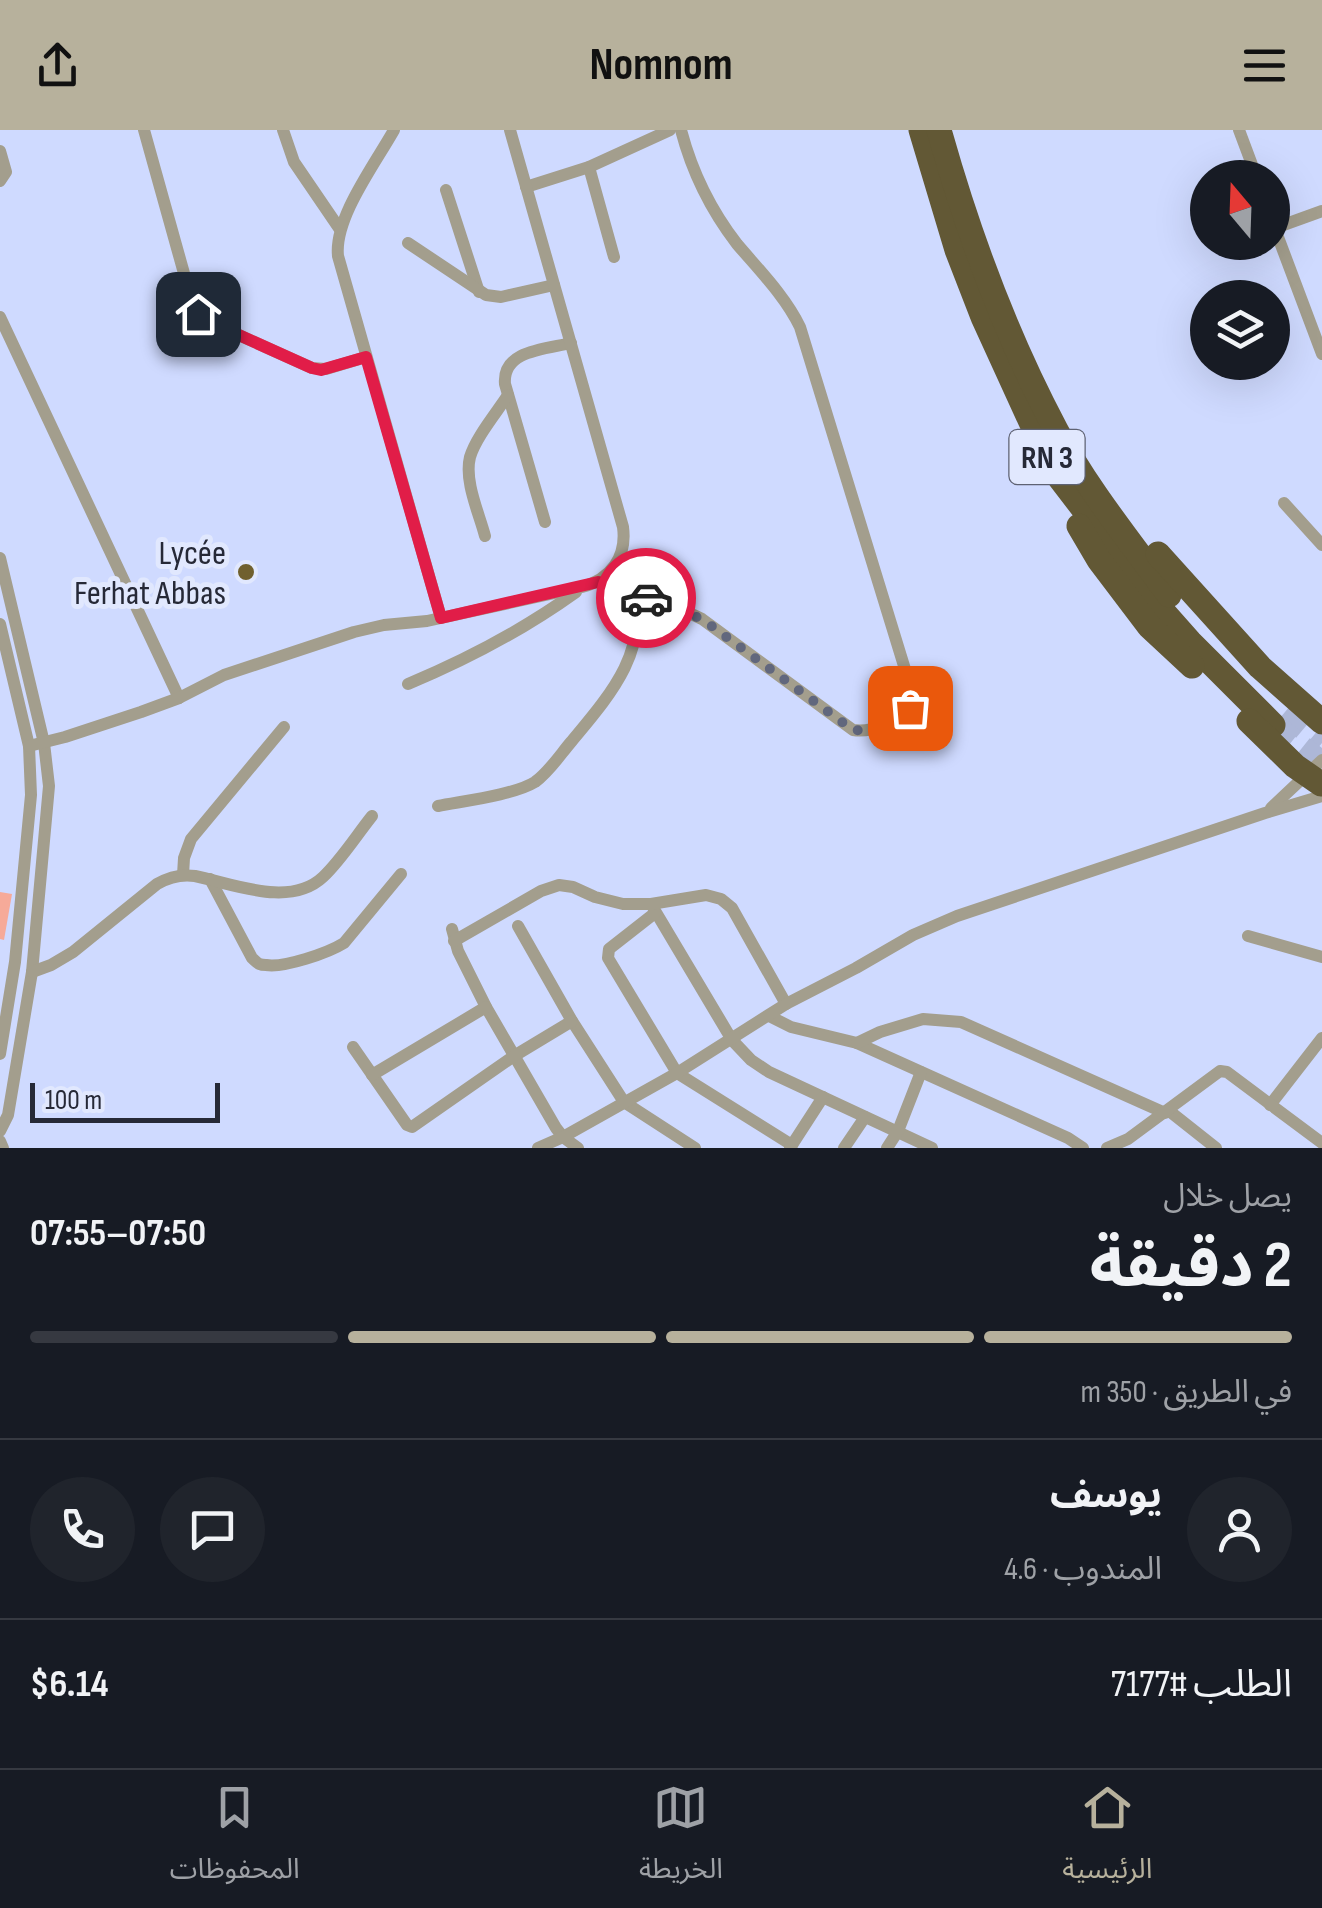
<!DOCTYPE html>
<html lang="ar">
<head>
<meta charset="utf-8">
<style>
  :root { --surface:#171b24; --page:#20242c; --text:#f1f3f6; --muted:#9ea1a6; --line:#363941; --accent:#b7b19c }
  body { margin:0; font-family:"Sofia Sans Condensed","Noto Sans Arabic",sans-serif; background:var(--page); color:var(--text); direction:rtl; height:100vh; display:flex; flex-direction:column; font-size:38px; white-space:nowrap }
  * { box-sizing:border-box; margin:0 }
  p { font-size:32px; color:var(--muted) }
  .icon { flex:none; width:55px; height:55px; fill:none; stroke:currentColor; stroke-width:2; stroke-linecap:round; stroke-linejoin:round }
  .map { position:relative; height:1018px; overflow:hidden; direction:ltr }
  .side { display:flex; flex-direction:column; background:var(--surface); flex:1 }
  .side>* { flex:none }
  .needle { width:65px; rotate:341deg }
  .tools { position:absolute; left:1190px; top:30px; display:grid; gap:20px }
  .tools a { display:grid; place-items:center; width:100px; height:100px; border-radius:50%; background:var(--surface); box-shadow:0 10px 40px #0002; font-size:50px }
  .scale { position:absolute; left:30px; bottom:25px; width:190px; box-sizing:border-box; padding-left:10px; border:5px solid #262937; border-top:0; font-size:28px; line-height:35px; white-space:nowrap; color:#262937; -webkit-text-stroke:8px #e1e8fe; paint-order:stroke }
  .pin { position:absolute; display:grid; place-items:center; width:85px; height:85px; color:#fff; margin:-42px; border-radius:20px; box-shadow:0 5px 15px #0006 }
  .courier { position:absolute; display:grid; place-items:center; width:100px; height:100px; margin:-50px; border:8px solid #e11d48; border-radius:50%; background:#fff; color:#222; box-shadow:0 2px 12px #0007 }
  .headline em { font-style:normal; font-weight:700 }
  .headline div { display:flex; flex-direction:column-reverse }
  .headline { display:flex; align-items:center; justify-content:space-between; height:170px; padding:0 30px }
  h1 { font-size:65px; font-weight:700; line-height:75px }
  .bar { display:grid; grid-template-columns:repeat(4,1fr); gap:15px 10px; align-content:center; height:120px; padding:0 30px }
  .bar i { height:12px; border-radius:8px; background:var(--line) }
  .bar .current { background:var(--accent) }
  .bar p { grid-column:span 4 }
  .line { display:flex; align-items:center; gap:25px; padding:0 30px; border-top:2px solid var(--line) }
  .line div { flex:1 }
  .round { display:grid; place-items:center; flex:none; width:105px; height:105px; border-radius:52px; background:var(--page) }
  header { display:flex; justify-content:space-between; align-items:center; height:130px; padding:0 30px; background:var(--accent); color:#111; font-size:45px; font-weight:700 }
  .dock { display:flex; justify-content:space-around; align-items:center; height:140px; border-top:2px solid var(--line); background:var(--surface); font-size:28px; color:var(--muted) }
  .dock a { display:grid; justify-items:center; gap:5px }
  .dock .current { color:var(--accent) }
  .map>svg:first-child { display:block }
  .green { fill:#f6aa99 }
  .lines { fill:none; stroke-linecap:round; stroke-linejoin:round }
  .highway-tunnel { stroke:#adb7d7; stroke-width:25; stroke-dasharray:25 12; stroke-linecap:butt }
  .street { stroke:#a39e8d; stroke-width:12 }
  .highway { stroke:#625835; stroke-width:25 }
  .done { stroke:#61677d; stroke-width:10; stroke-dasharray:0 18 }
  .route { stroke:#e11d48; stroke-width:12 }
  .poi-dot { fill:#70602e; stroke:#e1e8fe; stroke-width:4 }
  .labels { text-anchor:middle; stroke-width:10; stroke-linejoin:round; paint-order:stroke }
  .shield { fill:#e1e8fe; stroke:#5e6273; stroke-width:2.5 }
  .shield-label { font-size:32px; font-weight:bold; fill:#262937 }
  .poi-label { font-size:35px; fill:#262937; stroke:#e1e8fe; text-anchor:end }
</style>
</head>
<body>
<header><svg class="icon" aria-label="menu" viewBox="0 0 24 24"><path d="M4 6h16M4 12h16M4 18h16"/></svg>Nomnom<svg class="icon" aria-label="share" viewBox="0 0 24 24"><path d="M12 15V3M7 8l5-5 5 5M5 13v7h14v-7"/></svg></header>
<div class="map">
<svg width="1322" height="1018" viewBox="0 0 1322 1018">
  <rect width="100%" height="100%" fill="#cfdaff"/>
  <path class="green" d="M0 762 12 764 4 810 0 809Z"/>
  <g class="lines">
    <g class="highway-tunnel">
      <path d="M1285 582 1322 613"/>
      <path d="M1273 595 1322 634"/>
    </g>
    <g class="street">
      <path d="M144 0 192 172 198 184 210 192 312 238 326 239 366 227"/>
      <path d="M283 0 294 32 339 98"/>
      <path d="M394 0C375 34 334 88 338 126L441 488"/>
      <path d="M1239 0 1257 48"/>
      <path d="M0 21 6 42 0 51"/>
      <path d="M589 37 614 127"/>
      <path d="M526 57 589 37 670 0"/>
      <path d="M446 60 479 162"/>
      <path d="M1272 91 1322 224"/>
      <path d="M1275 98 1322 81"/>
      <path d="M408 113 486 165 501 167 554 155"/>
      <path d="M0 187 179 568"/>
      <path d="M1284 373 1322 415"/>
      <path d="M545 392 505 254C502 220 546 219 571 213"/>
      <path d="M485 406C479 383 464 351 470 327 476 307 497 282 508 265"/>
      <path d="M0 428 44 613 49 656 32 842 8 985 0 1001"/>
      <path d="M598 452 683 480 702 489 853 600C871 603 899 592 910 578L912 562 800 197C785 166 759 140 737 114 710 79 692 42 681 0"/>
      <path d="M0 494 29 616 31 665 15 832 0 924"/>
      <path d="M408 554C468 529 523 500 576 462"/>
      <path d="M29 616 65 607 141 582 179 568 224 545 354 502 384 495 427 491 582 457C611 449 627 427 623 397L510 0"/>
      <path d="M438 676C463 671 514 665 535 652 549 642 560 625 571 612 604 572 654 518 630 463"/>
      <path d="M1271 678 1322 630"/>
      <path d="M183 745 184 728 191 709 284 597"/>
      <path d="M210 749 252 828C258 833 258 835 266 835 284 838 328 823 344 813L401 744"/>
      <path d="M651 774 732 910 751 930 769 942 932 1018"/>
      <path d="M655 783 609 819 608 828 677 943 792 1015"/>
      <path d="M518 796 572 891 624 972 695 1018"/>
      <path d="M452 799 458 821 486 877 556 998 563 1007 578 1018"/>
      <path d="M1248 806 1322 827"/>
      <path d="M454 811 541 761 559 755 573 757 595 767 623 774H651L706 765 721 769 732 778 786 874"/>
      <path d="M32 842 51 835 73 822 157 754C169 747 181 744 195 746 234 754 290 778 323 747 341 730 356 706 372 686"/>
      <path d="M769 886 791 897 857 913 1068 1008 1083 1018"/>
      <path d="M857 913 880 902 923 889 961 892 1165 983"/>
      <path d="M353 917 407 995 412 997 514 926 572 891"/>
      <path d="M372 945 486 877"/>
      <path d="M1270 975 1322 908"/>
      <path d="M1168 980 1216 1018"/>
      <path d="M0 1011 3 1018"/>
      <path d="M538 1018 563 1007 677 943 786 874 856 838 913 805 957 786 1265 683 1322 666"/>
      <path d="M790 1018 823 967"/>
      <path d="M844 1018 865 987"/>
      <path d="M887 1018 898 1001 921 942"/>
      <path d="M1107 1018 1128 1009 1220 941 1227 942 1322 1013"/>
    </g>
    <g class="highway">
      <path d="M921 0 957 120 983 187 1052 338 1159 477 1190 512 1273 595"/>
      <path d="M939 0C968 103 1006 206 1056 300 1087 359 1130 411 1169 465"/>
      <path d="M1079 396 1099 430 1149 496 1192 536"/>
      <path d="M1158 424 1260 537 1322 592"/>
      <path d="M1249 591 1295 636 1321 654"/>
    </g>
  </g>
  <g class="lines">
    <path class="done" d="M646 468 702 489 853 600C871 602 899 592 910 578"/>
    <path class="route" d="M198 184 210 192 312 238 321 240 366 227 441 488 598 452 646 468"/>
  </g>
  <circle class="poi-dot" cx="246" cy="442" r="10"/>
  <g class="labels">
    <rect class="shield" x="1009.5" y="300" width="75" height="54" rx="8"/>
    <g class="shield-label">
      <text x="1047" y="338">RN 3</text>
    </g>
    <g class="poi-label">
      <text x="226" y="434">Lycée<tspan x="226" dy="40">Ferhat Abbas</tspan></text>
    </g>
  </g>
</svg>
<div class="tools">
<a><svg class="needle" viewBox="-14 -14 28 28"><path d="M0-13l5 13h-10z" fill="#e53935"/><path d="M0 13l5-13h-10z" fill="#9ea1a6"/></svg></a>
<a><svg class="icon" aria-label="layers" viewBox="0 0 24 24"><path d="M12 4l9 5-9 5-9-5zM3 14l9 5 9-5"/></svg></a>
</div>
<div class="scale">100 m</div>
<div class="pin" style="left:910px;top:578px;background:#ea580c"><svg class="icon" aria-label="bag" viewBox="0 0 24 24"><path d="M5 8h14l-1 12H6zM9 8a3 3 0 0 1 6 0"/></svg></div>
<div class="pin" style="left:198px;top:184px;background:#1f2937"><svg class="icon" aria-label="home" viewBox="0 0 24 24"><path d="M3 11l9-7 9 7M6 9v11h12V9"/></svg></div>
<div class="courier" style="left:646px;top:468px"><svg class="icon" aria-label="car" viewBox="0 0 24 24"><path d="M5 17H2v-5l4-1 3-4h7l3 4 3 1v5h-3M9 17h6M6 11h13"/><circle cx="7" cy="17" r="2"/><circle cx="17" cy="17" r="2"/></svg></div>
</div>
<section class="side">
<div class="headline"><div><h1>2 دقيقة</h1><p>يصل خلال</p></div><em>07:50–07:55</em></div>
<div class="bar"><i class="current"></i><i class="current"></i><i class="current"></i><i></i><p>في الطريق · 350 m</p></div>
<div class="line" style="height:180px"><a class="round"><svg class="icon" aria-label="person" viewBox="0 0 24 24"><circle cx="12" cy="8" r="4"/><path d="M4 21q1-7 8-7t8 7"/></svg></a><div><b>يوسف</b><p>المندوب · 4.6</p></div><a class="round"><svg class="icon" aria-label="chat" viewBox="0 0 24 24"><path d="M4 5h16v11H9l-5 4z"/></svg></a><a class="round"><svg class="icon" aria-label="phone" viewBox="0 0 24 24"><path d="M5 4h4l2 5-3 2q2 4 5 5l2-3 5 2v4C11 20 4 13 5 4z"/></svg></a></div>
<div class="line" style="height:130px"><div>الطلب #7177</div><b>$6.14</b></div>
</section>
<nav class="dock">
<a class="current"><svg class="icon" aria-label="home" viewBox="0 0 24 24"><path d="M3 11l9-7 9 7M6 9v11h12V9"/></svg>الرئيسية</a>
<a><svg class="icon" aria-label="map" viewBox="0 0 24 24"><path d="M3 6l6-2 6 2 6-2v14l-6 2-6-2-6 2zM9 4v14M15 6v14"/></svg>الخريطة</a>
<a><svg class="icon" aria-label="saved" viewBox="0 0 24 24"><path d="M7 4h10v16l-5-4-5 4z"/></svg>المحفوظات</a>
</nav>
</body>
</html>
